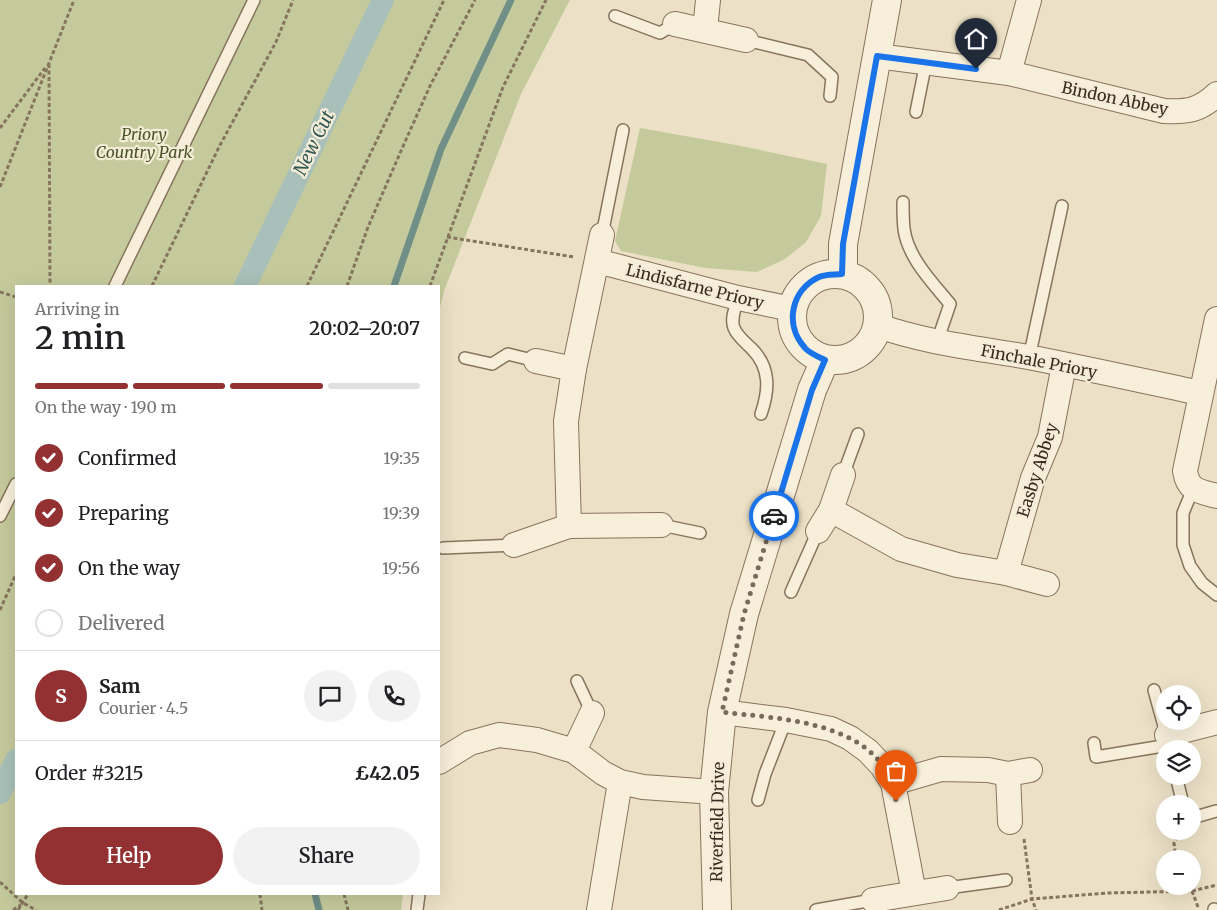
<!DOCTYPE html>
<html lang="en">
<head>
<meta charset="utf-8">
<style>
  :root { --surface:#fff; --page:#f2f2f2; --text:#202124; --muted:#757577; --line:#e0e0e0; --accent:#933031 }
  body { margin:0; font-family:Merriweather,serif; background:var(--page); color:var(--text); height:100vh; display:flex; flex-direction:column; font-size:19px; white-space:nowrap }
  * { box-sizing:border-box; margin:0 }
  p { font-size:16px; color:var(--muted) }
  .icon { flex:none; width:28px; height:28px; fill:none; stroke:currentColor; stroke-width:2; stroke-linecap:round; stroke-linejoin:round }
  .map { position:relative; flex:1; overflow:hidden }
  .side { position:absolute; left:15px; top:285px; width:425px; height:610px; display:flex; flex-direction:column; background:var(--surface); border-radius:0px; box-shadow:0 5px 20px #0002 }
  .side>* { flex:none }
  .fabs { position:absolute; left:1156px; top:685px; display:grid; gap:10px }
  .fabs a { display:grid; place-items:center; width:45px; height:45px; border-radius:50%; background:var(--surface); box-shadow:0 5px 20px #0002; font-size:25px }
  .pin { position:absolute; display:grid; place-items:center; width:42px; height:42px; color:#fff; margin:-51px -21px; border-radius:50% 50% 50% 0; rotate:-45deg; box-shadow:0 0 5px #0007 }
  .pin .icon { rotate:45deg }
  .courier { position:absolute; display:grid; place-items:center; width:50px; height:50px; margin:-25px; border:4px solid #1a73e8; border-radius:50%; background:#fff; color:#222; box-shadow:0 1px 6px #0007 }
  .head em { font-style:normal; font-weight:600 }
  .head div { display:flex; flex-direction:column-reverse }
  .head { display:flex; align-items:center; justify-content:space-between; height:85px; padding:0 20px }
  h1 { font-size:32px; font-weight:600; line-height:38px }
  .bar { display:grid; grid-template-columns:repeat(4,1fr); gap:8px 5px; align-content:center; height:60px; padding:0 20px }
  .bar i { height:6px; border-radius:4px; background:var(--line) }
  .bar .on { background:var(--accent) }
  .bar p { grid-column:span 4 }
  .line { display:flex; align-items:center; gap:12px; padding:0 20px; border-top:1px solid var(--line) }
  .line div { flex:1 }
  .round { display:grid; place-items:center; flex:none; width:52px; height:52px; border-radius:26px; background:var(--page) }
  ol { padding:0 20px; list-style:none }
  li { display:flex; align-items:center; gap:15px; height:55px }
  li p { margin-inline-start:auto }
  li .icon { padding:5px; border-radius:50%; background:var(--accent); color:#fff; stroke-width:4 }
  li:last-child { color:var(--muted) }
  li i { width:28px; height:28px; border:2px solid var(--line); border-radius:50% }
  .action { display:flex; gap:10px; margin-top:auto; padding:10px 20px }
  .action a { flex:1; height:58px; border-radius:30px; background:var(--accent); color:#fff; font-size:20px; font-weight:600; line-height:58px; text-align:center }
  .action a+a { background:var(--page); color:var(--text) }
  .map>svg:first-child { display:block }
  .green { fill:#c5ca9c }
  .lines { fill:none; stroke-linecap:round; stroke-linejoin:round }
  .stream { stroke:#6f8f87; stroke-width:7 }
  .canal { stroke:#a8c0b9; stroke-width:22 }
  .service-casing { stroke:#87745d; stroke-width:14 }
  .minor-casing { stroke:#87745d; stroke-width:26 }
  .tertiary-casing { stroke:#87745d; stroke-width:30 }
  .path { stroke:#87745d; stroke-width:3; stroke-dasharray:4 2.5; stroke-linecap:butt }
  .service { stroke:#f7efda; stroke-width:11 }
  .minor { stroke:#f7efda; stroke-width:24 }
  .tertiary { stroke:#f7efda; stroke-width:28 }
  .done { stroke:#776b5a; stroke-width:5; stroke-dasharray:0 9 }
  .route { stroke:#1a73e8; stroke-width:6 }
  .labels { text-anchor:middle; stroke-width:4.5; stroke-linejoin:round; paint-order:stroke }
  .street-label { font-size:16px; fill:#382c20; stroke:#f4ecd7 }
  .park-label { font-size:16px; font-style:italic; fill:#495428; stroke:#f4ecd7 }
  .water-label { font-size:18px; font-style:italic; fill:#305755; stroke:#f4ecd7 }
</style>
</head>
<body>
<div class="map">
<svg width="1217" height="910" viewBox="0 0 1217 910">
  <rect width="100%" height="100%" fill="#ece1c7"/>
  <g class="green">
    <path d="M0 0H570L521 94 444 291 439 311V286H16V894H403L401 910H0Z"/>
    <path d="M640 128 736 145 827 164 821 216 806 242 785 259 757 272 705 268 621 251 615 241Z"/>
  </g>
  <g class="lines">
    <g class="stream">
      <path d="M394 286 441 149 511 0"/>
      <path d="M315 894 319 910"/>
    </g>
    <g class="canal">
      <path d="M245 286 383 0"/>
      <path d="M0 793 16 760"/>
    </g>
    <g class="service-casing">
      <g id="service">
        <path d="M615 16 660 33 675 24"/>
        <path d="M746 40 808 55 832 77 830 96"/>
        <path d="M916 112 926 62"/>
        <path d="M903 202C903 211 903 220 904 229 908 258 932 282 950 304L937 342"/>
        <path d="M602 235 623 130"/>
        <path d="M115 286 254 0"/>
        <path d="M738 298C736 307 730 318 734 328 737 336 746 343 752 349 771 368 769 391 761 414"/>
        <path d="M465 358 492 364 508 354 536 361"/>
        <path d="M1029 358 1062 206"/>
        <path d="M843 475 858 434"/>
        <path d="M1193 489 1183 513V545L1190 566 1202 583 1217 595"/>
        <path d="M0 516 16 484"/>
        <path d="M661 525 700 533"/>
        <path d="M443 548 514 545"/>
        <path d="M791 592 818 531"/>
        <path d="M577 681 592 713"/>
        <path d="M1154 690 1167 737"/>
        <path d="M1094 743 1096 757 1169 745"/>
        <path d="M1176 776 1183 804"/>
        <path d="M758 800 765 774 786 720"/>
        <path d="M1192 818 1216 811"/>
        <path d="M947 888 1006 880"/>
        <path d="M1214 909V910"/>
        <path d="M417 910 419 894"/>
        <path d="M816 910 873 900"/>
      </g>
    </g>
    <g class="minor-casing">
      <g id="minor">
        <path d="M675 24 746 40"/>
        <path d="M705 30 708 0"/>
        <path d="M877 56 1009 73 1164 111C1187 112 1199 111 1217 94"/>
        <path d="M1009 73 1029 0"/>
        <path d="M597 261 738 298 792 309"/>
        <path d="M1217 319 1185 471C1188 491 1199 491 1217 496"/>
        <path d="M879 326C927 343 978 348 1028 357 1085 368 1143 381 1200 393"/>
        <path d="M536 361 574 369"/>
        <path d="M831 510 901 549 957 565 1006 573 1047 584"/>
        <path d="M569 526 566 421 574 369 602 235"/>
        <path d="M818 531 831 510 843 475"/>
        <path d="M514 545 569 526 661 525"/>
        <path d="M1006 573 1033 478 1050 437 1064 365"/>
        <path d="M722 712 786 720 831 729 850 738 868 751 882 766 893 783 914 893"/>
        <path d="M1167 735 1217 722"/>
        <path d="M574 751 592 713"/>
        <path d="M439 762 470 743 499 735 537 740 574 751 603 773 620 782 643 787 714 792"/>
        <path d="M1008 774 1010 822"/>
        <path d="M893 783 941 769 988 770 1008 774 1030 770"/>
        <path d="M873 900 947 888"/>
        <path d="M599 910 620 782"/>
      </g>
    </g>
    <g class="tertiary-casing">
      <g id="tertiary">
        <path d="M843 274V244L887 0"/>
        <circle cx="835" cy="317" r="43"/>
        <path d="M717 910 714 792 722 712 744 614 812 390 825 360"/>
      </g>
    </g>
    <g class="path">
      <path d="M49 64 50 286"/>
      <path d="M0 128 45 68"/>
      <path d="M0 187 74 0"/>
      <path d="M447 237 574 257"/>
      <path d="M152 286 219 147 276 42 293 0"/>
      <path d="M307 286 444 0"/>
      <path d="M347 286 368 227 404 144 430 86 475 0"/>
      <path d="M430 286 503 87 546 0"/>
      <path d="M0 292 16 297"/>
      <path d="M0 610 16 574"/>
      <path d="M1024 839 1032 899 1036 910"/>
      <path d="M1176 859 1174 843 1180 831"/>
      <path d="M0 882 23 903 36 910"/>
      <path d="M1192 891 1198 907"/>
      <path d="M260 894 262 910"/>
      <path d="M344 894 348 910"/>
      <path d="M13 910 21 905"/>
      <path d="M18 910 28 894"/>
      <path d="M999 910 1032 899 1108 893 1192 891 1217 885"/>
    </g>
    <use href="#service" class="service"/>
    <use href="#minor" class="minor"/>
    <use href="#tertiary" class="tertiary"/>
  </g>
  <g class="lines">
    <path class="done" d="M774 516 744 614 722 712C779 719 866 720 892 782 895 788 895 795 896 801"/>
    <path class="route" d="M774 516 812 390 825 360C819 357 809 353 805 348 784 325 791 290 819 277 826 274 836 275 842 274L843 244 877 56 976 69"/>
  </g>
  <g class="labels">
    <g class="street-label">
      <text transform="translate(1115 98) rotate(12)" y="6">Bindon Abbey</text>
      <text transform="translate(695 286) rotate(14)" y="6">Lindisfarne Priory</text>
      <text transform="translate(1039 361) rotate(11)" y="6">Finchale Priory</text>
      <text transform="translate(1037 470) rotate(-72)" y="6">Easby Abbey</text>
      <text transform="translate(717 822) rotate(-89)" y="6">Riverfield Drive</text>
    </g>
    <g class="park-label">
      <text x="144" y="140">Priory<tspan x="144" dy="18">Country Park</tspan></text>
    </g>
    <g class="water-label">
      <text transform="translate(314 143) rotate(-64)" y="6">New Cut</text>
    </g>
  </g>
</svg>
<div class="fabs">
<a><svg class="icon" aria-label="locate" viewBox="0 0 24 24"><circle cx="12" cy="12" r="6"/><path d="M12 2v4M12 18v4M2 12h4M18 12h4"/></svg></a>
<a><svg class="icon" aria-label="layers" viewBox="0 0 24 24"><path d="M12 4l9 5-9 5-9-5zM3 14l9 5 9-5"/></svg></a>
<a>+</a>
<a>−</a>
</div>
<div class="pin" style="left:896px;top:801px;background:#ea580c"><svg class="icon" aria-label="bag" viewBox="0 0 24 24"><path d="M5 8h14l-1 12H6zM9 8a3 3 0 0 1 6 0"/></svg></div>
<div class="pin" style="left:976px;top:69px;background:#1f2937"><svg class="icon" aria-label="home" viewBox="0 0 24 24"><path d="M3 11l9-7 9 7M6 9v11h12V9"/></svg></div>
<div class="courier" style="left:774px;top:516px"><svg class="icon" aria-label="car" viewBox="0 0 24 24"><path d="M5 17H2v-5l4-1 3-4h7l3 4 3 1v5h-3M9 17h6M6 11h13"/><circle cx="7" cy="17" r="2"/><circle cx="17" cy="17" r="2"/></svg></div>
<section class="side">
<div class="head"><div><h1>2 min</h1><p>Arriving in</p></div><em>20:02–20:07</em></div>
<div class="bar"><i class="on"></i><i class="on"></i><i class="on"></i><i></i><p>On the way · 190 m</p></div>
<ol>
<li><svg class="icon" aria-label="check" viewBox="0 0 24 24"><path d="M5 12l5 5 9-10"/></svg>Confirmed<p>19:35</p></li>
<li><svg class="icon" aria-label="check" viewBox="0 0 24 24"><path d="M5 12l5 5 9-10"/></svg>Preparing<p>19:39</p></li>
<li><svg class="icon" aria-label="check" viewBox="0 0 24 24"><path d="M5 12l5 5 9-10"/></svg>On the way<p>19:56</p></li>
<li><i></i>Delivered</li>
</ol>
<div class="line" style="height:90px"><b class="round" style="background:var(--accent);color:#fff">S</b><div><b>Sam</b><p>Courier · 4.5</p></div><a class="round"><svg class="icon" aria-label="chat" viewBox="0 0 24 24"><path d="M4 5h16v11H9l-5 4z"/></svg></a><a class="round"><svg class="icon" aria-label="phone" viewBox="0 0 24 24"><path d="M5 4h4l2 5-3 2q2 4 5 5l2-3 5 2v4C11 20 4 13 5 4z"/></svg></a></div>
<div class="line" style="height:65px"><div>Order #3215</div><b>£42.05</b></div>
<div class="action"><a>Help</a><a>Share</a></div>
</section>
</div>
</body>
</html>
